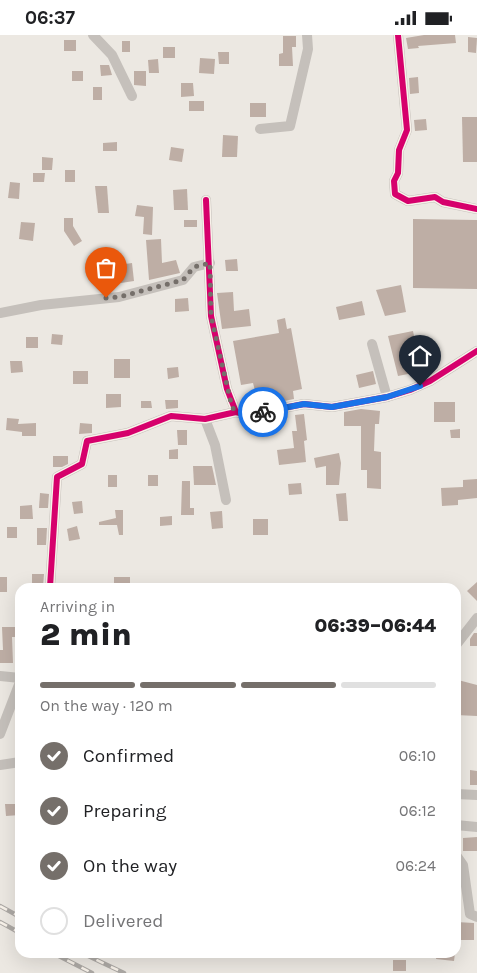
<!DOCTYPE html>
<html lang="en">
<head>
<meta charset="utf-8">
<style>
  :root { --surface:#fff; --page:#f6f6f6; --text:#202124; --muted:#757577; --line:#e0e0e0; --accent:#756f6a }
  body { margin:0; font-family:Karla,sans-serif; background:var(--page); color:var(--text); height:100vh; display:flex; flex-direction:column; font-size:19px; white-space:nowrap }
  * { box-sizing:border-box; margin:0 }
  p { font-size:16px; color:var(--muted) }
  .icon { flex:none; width:28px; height:28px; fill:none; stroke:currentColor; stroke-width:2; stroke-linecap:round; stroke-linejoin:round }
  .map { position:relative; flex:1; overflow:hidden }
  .sheet { position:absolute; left:15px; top:548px; width:446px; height:375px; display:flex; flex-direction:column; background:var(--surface); border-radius:15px; box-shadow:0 5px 20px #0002 }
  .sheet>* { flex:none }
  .pin { position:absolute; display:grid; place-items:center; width:42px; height:42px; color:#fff; margin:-51px -21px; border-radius:50% 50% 50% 0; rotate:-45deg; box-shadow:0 0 5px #0007 }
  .pin .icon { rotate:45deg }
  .courier { position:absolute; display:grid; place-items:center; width:50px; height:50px; margin:-25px; border:4px solid #1a73e8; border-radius:50%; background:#fff; color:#222; box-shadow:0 1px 6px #0007 }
  .head em { font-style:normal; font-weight:800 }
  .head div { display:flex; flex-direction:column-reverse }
  .head { display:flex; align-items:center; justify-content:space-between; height:85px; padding:0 25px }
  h1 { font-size:32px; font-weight:800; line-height:38px }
  .bar { display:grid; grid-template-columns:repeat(4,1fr); gap:8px 5px; align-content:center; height:60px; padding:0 25px }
  .bar i { height:6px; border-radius:4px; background:var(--line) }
  .bar .selected { background:var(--accent) }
  .bar p { grid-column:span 4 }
  ol { padding:0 25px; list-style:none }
  li { display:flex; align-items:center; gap:15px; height:55px }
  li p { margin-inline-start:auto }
  li .icon { padding:5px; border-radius:50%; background:var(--accent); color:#fff; stroke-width:4 }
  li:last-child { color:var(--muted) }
  li i { width:28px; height:28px; border:2px solid var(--line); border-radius:50% }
  .status { display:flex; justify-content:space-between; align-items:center; height:35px; padding:0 25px; background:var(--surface); direction:ltr }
  .status svg { height:14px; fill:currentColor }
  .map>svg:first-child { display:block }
  .building { fill:#beaea5 }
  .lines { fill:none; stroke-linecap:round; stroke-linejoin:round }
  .minor { stroke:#c5c0bb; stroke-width:10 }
  .rail-casing { stroke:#ada9a5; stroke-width:4.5 }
  .rail { stroke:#f8f2ea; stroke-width:2.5; stroke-dasharray:8; stroke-linecap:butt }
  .cycleway-casing { stroke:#f8f2ea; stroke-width:9 }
  .cycleway { stroke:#d6006c; stroke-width:6 }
  .done { stroke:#756f6a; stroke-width:5; stroke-dasharray:0 9 }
  .route { stroke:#1a73e8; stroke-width:6 }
</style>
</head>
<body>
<div class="status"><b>06:37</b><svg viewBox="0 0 49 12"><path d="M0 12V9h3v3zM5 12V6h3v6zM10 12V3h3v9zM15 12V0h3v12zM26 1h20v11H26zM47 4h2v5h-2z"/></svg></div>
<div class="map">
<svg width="477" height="938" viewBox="0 0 477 938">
  <rect width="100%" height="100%" fill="#ece8e2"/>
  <g class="building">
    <path d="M424 0H455L456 8 418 11 419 13 408 14 406 3Z"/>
    <path d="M283 1H296V12H292L293 31H279V19L283 18Z"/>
    <path d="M468 2 477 3 476 18 468 17Z"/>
    <rect x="64" y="5" width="12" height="11"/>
    <rect x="122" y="6" width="8" height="11"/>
    <rect x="163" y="12" width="12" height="11"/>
    <path d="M218 17H229V29H219Z"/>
    <path d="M200 23 215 24 214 39 199 38Z"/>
    <path d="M158 24 159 38H149L148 25Z"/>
    <path d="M100 30H109L112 40 101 41Z"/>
    <rect x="72" y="36" width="11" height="10"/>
    <path d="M134 36H146V51L134 50Z"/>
    <path d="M418 42 419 58 410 59 409 43Z"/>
    <path d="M181 48H193L194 61 181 62Z"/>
    <rect x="93" y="52" width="9" height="13"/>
    <rect x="189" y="66" width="15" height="10"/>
    <rect x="250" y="68" width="16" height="14"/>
    <path d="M462 82H477V127H463Z"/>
    <path d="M426 84 427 95 415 96 414 85Z"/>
    <path d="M223 100 238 101 237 122H222Z"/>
    <path d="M117 107V116H103V108Z"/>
    <path d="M171 112 184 114 182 127 169 125Z"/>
    <path d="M42 122 53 123 52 135H42Z"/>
    <rect x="65" y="135" width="10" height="12"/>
    <path d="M33 138H45L44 147H33Z"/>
    <path d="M10 147 20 148 19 164 8 163Z"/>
    <path d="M95 151H107L109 178H98Z"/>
    <path d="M187 154 188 175H174L173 155Z"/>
    <path d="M137 170 153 172 152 200 143 199 144 182 135 181Z"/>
    <path d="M64 183H73V191L82 206 74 211 64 196Z"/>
    <path d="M413 184 477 185V254L413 253Z"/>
    <rect x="184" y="185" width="13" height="7"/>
    <path d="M21 187 35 188 33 206 19 204Z"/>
    <path d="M161 204 162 228 176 225 180 238 149 245 146 205Z"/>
    <path d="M237 224 238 236H226L225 225Z"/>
    <path d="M132 228 134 246 121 248 119 230Z"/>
    <path d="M401 250 406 277 385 281 376 255Z"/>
    <path d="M233 257 234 276 249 274 251 291 222 294 217 258Z"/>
    <path d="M188 263 189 276 175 277V264Z"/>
    <path d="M362 266 365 280 339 285 336 272Z"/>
    <path d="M285 283 287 294 291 293 302 354 293 356 294 364 259 371 253 348 241 350 233 306 279 298 277 285Z"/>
    <path d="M413 296 418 320H415L418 337 398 341 388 301Z"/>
    <path d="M52 299 63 300 62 310 51 309Z"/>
    <rect x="26" y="302" width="12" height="11"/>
    <rect x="114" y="324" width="16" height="19"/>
    <path d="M10 326H22L23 337 11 338Z"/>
    <path d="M178 332 179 342 168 344 167 333Z"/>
    <rect x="73" y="336" width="15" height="13"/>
    <path d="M373 336 376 349 359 353 356 340Z"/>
    <path d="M106 359H121V372L106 373Z"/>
    <path d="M165 365H178V373L166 374Z"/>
    <path d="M141 366H151L152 373H141Z"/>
    <rect x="434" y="367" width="21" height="20"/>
    <path d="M361 374 380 376 379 389H375L374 416 381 417V454L367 453V435H361V391H344V377Z"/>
    <path d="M304 379 307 405 304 406 306 427 279 430 277 415 294 413 292 396H297L295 380Z"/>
    <path d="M7 383 19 384 18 389 36 388V401H22V397L6 395Z"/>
    <path d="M80 388 92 389V398L79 399Z"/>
    <path d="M460 394V403H451L450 395Z"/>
    <path d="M177 395H187V410H178Z"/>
    <path d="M178 414V424H169V415Z"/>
    <path d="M339 418 341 428 339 450H326V431L316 433 314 423Z"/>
    <path d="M53 421H68V429L62 432H53Z"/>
    <path d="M193 431H212L216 450H194Z"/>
    <rect x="108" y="440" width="9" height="12"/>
    <rect x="148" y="440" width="10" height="11"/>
    <path d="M477 444V463L458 465V470L442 471 441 453 463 452V445Z"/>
    <path d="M182 446H190V473H194V480H181Z"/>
    <path d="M301 448 302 459 289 460 288 449Z"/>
    <path d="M40 458 49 459 48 473H39Z"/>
    <path d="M346 458 348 486H339L336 459Z"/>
    <path d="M82 466 83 478 74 479 72 467Z"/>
    <path d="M32 470 33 484H20V471Z"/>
    <path d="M115 475H123V500H119L117 490H99V487L116 483Z"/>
    <path d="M222 476 223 493 212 494 210 477Z"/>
    <path d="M172 481V490L160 491V482Z"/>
    <rect x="253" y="484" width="15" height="16"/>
    <path d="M77 491 80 504 69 506 67 494Z"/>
    <rect x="7" y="492" width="10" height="11"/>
    <path d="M37 493H47L46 510H37Z"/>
    <path d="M32 539H44L43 552H32Z"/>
    <rect x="0" y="542" width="7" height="15"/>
    <rect x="114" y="542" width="16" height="10"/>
    <path d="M477 547V566L467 556Z"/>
    <path d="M2 592H19V602H12L13 628H0V615H3Z"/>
    <path d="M474 598H477V611H470V604Z"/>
    <path d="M458 645 477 650V681L456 680Z"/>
    <path d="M470 735 477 736V750H470Z"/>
    <path d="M5 769H20V780L6 781Z"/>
    <path d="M477 802V816H463V803Z"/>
    <path d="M456 887 474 888V905H456Z"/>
    <path d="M437 918H455L454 926 436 924Z"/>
    <rect x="393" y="925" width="13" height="11"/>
  </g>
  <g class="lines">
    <g class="minor">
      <path d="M93 0 112 20 132 61"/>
      <path d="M398 0 407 95 399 115 398 138 394 146 395 159 408 166 435 162 443 167 477 174"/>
      <path d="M260 94 290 91 308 14 307 0"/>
      <path d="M206 165 211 281 227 354 236 377 247 380 304 369 332 372 387 362 410 355 430 346 477 316"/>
      <path d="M0 278 41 270 119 262 183 245 194 232 210 228"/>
      <path d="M372 309 387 362"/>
      <path d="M205 384 215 410 226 465"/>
      <path d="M50 552 57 442 82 429 87 406 128 398 171 381 205 384 236 377"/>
      <path d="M456 610 477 583"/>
      <path d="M0 641 20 643"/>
      <path d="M0 699 20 647"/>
      <path d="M0 730 20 727"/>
      <path d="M456 759 477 760"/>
      <path d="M456 790 477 792"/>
      <path d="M456 820 463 830 470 879 477 882"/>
    </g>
    <g class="rail-casing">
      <g id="rail">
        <path d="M0 871 20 882"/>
        <path d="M0 887 20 898"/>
        <path d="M53 918 92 938"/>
        <path d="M82 918 124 938"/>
      </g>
    </g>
    <use href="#rail" class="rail"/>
    <g class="cycleway-casing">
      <g id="cycleway">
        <path d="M398 0 407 95 399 115 398 138 394 146 395 159 408 166 435 162 443 167 477 174"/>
        <path d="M206 165 211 281 227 354 236 377 247 380 304 369 332 372 387 362 410 355 430 346 477 316"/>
        <path d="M50 552 57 442 82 429 87 406 128 398 171 381 205 384 236 377"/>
      </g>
    </g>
    <use href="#cycleway" class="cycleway"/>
  </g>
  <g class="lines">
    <path class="done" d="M106 263 119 262 183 245 194 232 210 228 211 281 232 372C240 383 252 379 263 377"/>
    <path class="route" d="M263 377 304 369 332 372 387 362 420 351"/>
  </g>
</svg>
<div class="pin" style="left:106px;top:263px;background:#ea580c"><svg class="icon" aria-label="bag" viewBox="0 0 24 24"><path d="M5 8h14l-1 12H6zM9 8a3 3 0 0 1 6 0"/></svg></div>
<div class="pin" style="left:420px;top:351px;background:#1f2937"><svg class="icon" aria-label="home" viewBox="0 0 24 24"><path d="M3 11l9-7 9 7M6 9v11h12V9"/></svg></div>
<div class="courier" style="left:263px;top:377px"><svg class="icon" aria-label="bike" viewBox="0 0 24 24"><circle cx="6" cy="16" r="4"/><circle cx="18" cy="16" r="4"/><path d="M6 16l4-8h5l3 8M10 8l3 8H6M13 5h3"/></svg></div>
<section class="sheet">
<div class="head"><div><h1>2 min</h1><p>Arriving in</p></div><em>06:39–06:44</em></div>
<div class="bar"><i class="selected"></i><i class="selected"></i><i class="selected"></i><i></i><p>On the way · 120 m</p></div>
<ol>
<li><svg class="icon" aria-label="check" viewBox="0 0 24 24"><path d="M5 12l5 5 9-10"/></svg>Confirmed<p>06:10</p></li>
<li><svg class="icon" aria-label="check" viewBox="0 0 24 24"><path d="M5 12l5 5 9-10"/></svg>Preparing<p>06:12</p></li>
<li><svg class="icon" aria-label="check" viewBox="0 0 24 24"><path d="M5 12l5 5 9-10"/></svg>On the way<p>06:24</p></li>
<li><i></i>Delivered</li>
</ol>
</section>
</div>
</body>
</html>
